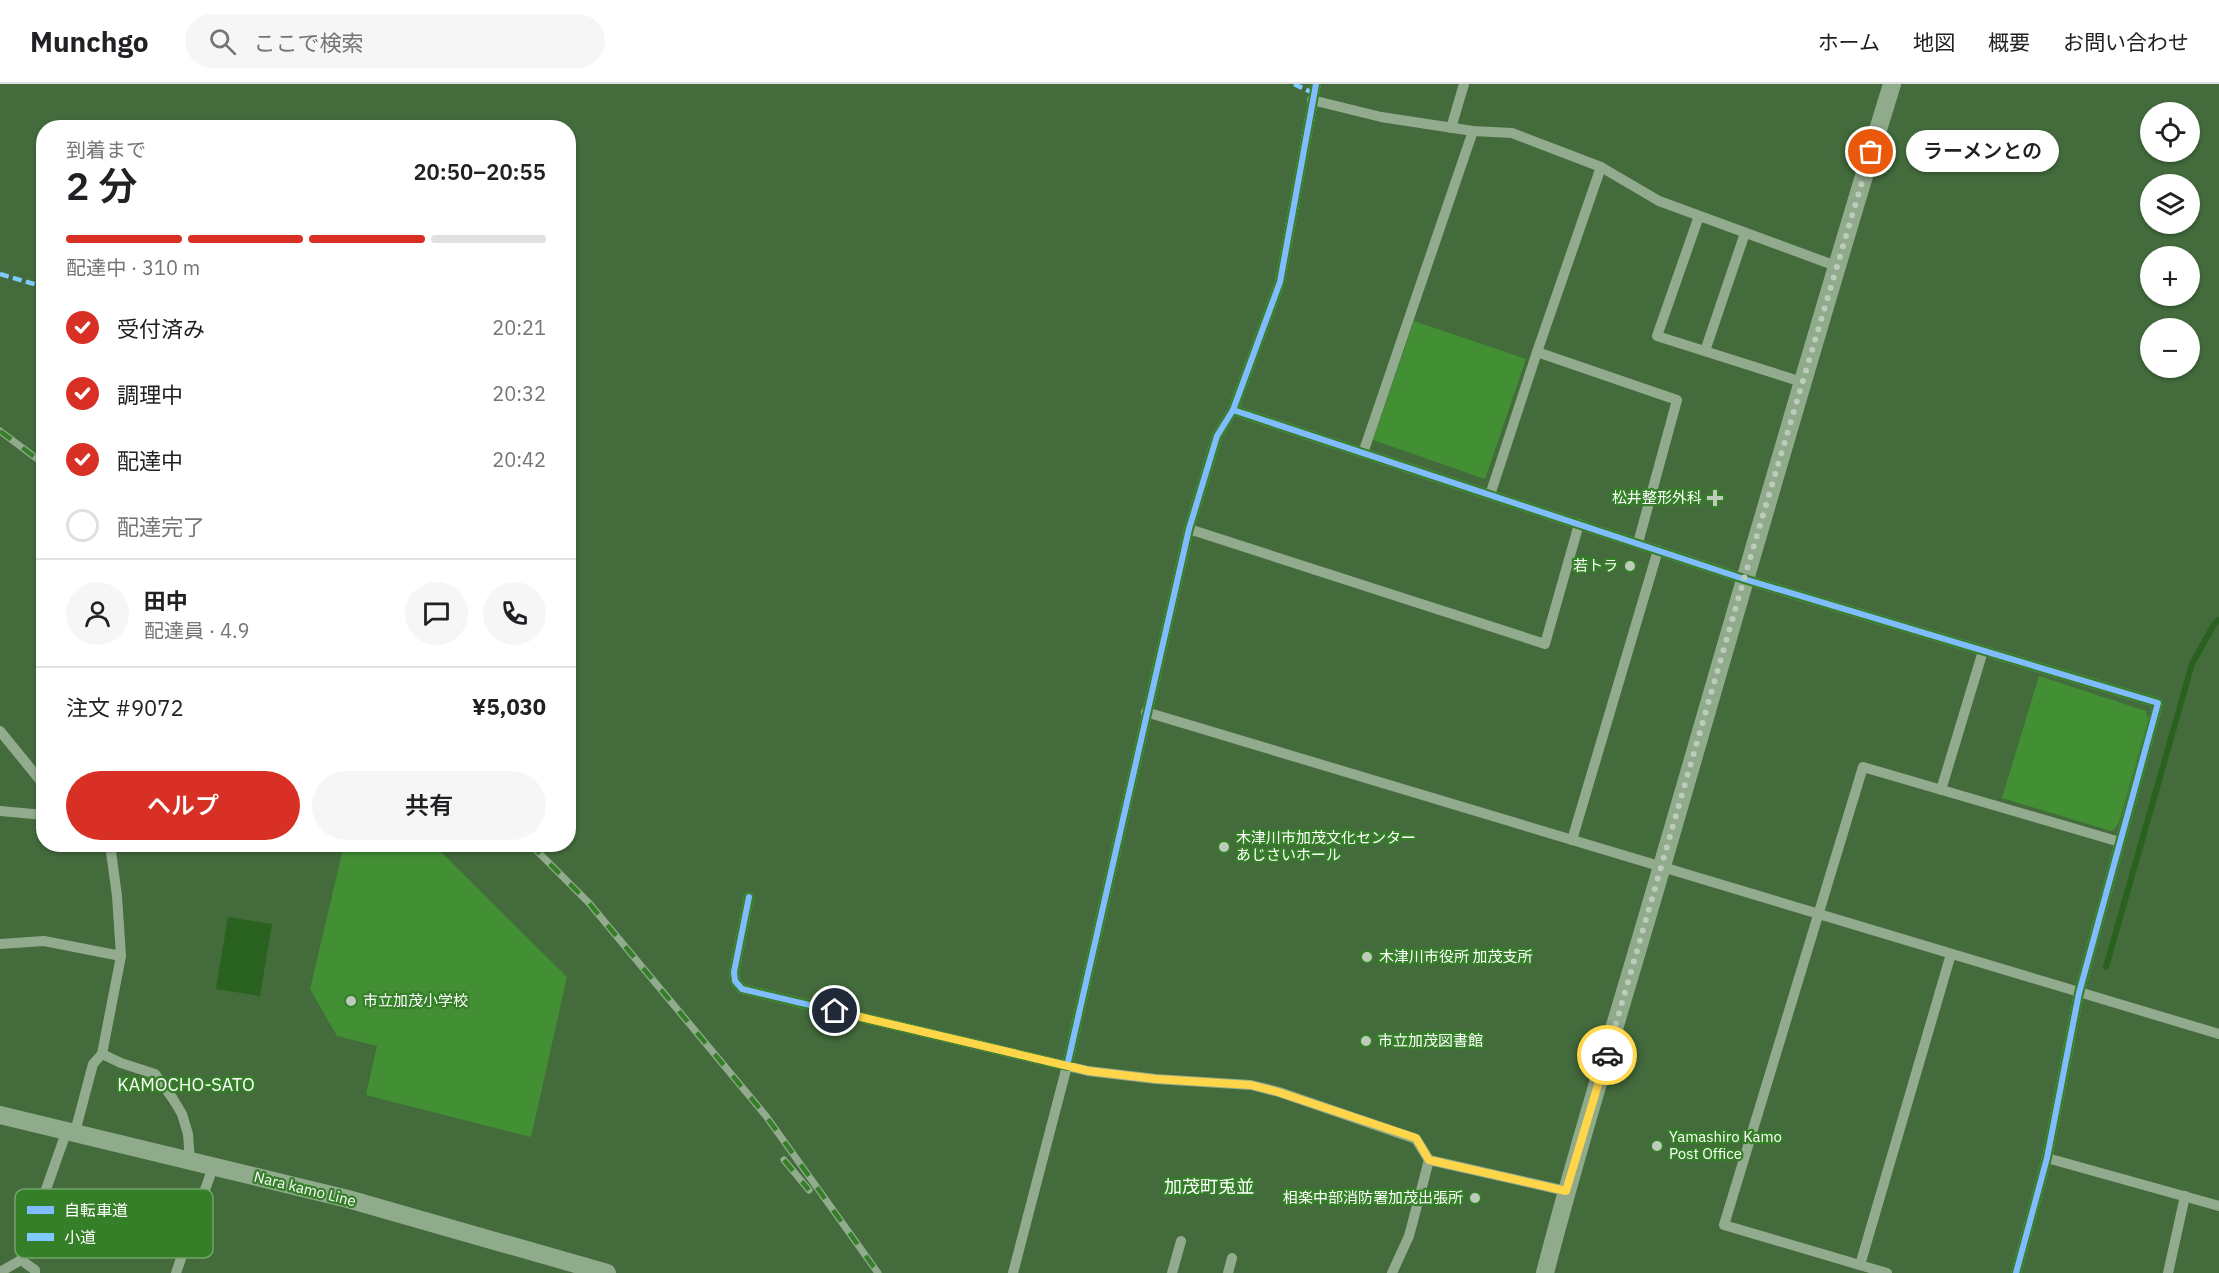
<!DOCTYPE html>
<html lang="ja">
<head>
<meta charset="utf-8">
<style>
  :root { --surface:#fff; --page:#f6f6f6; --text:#202124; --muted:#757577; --line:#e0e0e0; --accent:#d93025 }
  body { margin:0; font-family:"IBM Plex Sans","Noto Sans JP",sans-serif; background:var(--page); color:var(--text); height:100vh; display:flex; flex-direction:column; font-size:22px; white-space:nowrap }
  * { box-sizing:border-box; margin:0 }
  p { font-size:20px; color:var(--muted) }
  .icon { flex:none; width:33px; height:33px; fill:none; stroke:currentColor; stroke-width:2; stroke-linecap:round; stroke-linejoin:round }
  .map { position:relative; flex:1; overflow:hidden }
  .drawer { position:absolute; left:36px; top:36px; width:540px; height:732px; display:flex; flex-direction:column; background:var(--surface); border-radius:24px; box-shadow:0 2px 4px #0004 }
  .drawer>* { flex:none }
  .fabs { position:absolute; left:2140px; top:18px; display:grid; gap:12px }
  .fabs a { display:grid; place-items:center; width:60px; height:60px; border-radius:50%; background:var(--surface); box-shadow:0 2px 4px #0004; font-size:30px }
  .pin { position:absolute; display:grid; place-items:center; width:51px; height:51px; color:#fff; margin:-26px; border:3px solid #fff; border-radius:50%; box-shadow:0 2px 6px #0007 }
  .courier { position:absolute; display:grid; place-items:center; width:60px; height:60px; margin:-30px; border:4px solid #ffd54a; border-radius:50%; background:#fff; color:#222; box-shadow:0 2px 8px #0007 }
  .bubble { position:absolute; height:42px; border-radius:21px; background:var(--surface); box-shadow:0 2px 4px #0004; font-size:20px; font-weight:600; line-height:42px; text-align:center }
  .headline em { font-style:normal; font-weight:600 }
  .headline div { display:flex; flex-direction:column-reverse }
  .headline { display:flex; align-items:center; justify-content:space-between; height:102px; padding:0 30px }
  h1 { font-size:39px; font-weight:600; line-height:45px }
  .bar { display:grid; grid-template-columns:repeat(4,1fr); gap:9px 6px; align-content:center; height:72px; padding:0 30px }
  .bar i { height:8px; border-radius:4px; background:var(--line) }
  .bar .current { background:var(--accent) }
  .bar p { grid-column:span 4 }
  .line { display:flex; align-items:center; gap:15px; padding:0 30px; border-top:2px solid var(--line) }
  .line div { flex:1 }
  .round { display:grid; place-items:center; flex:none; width:63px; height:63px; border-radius:32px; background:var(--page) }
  ol { padding:0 30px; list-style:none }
  li { display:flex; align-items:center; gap:18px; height:66px }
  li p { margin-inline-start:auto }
  li .icon { padding:6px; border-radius:50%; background:var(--accent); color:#fff; stroke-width:4 }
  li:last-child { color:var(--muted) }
  li i { width:33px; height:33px; border:3px solid var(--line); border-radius:50% }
  .primary-button { display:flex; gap:12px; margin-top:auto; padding:12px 30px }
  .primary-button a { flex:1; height:69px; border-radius:36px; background:var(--accent); color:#fff; font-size:24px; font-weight:600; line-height:69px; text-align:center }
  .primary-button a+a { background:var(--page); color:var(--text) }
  header { display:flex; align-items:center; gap:36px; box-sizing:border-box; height:84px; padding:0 30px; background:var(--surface); border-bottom:2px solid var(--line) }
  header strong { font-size:28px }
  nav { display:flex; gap:33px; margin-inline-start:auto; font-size:21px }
  .search { width:420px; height:54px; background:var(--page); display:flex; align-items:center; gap:15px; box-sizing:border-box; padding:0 21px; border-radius:33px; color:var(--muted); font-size:22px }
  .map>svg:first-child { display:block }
  .green { fill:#439034 }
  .water { fill:#29611f }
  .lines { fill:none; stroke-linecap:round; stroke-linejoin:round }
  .stream { stroke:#29611f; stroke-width:6 }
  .minor { stroke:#92ab8e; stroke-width:10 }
  .major { stroke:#90aa8c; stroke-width:18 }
  .rail-casing { stroke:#92ab8e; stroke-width:7 }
  .rail { stroke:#357f28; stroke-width:4.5; stroke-dasharray:14; stroke-linecap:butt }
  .quiet { stroke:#80caff; stroke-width:4.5; stroke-dasharray:9 4.5; stroke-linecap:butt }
  .cycleway-casing { stroke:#357f28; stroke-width:10 }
  .cycleway { stroke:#80bcff; stroke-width:6 }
  .done { stroke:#bdcbbb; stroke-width:6; stroke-dasharray:0 10.8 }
  .route { stroke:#ffd54a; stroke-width:8 }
  .poi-dot { fill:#bdcbbb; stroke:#357f28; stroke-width:2 }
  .labels { text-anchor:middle; stroke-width:4.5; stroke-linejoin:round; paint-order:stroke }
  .poi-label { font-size:15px; fill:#fff; stroke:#357f28; text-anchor:start }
  .street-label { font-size:15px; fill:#fff; stroke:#357f28 }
  .quarter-label { font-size:18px; fill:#fff; stroke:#357f28 }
  .key { fill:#357f28; stroke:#72a568; stroke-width:1.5 }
  .key-label { font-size:16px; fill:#fff }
</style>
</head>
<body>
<header>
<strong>Munchgo</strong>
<div class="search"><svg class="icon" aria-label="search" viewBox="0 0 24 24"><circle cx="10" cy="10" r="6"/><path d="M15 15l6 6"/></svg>ここで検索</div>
<nav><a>ホーム</a><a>地図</a><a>概要</a><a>お問い合わせ</a></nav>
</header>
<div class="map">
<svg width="2219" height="1189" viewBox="0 0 2219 1189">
  <rect width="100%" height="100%" fill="#436b3c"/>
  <g class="green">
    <path d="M1414 237 1526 275 1485 395 1373 356Z"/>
    <path d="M2039 592 2146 627 2148 635 2119 738 2114 746 2111 747 2002 714Z"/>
    <path d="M344 761H434L567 893 531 1053 366 1011 377 962 337 952 310 905Z"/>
  </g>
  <path class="water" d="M228 833 272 840 260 912 216 905Z"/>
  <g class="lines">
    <path class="stream" d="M2106 883 2192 580 2215 539 2219 536"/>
    <g class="minor">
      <path d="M1312 16 1381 33 1473 47 1512 49 1601 83 1659 117 1836 182"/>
      <path d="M1451 44 1464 0"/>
      <path d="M1699 132 1657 252 1802 298"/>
      <path d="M1705 267 1745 149"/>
      <path d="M1537 268 1677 316 1638 459"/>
      <path d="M1233 326 1744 495 2158 619 2079 909 2047 1074 2016 1189"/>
      <path d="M1363 369 1473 47"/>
      <path d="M1490 411 1537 268 1601 83"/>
      <path d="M1189 445 1545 560 1579 440"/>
      <path d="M1146 628 2219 950"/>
      <path d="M0 647 44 701"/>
      <path d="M1941 706 1983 567"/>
      <path d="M0 727 44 731"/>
      <path d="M1572 756 1658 466"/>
      <path d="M749 813 734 888 735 897 742 905 1067 982 1189 445 1217 352 1233 326 1280 198 1316 0"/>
      <path d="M0 860 44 857 121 872"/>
      <path d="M102 970 121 979 155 990 173 1015 182 1030 188 1050 190 1077"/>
      <path d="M75 1048 93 980 102 970 121 872 117 812 110 760"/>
      <path d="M2047 1074 2219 1122"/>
      <path d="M21 1176 35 1186V1189"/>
      <path d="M1860 1181 1951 870"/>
      <path d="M0 1188 21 1176 67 1046"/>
      <path d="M176 1189 213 1083"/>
      <path d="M1013 1189 1067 982 1088 987 1156 995 1251 1001 1279 1008 1416 1055 1429 1076 1566 1107"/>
      <path d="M1172 1189 1181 1157"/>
      <path d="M1228 1189 1232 1174"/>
      <path d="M1392 1189 1409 1152 1429 1076"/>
      <path d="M1887 1189 1724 1141 1863 683 2120 758"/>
      <path d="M2168 1189 2185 1112"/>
    </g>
    <g class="major">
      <path d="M0 1031 348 1115 607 1189"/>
      <path d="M1545 1189C1580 1052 1623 918 1662 782 1738 521 1812 260 1892 0"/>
    </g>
    <g class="rail-casing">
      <g id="rail">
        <path d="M0 347 44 380"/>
        <path d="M530 760 589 819 766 1032 878 1189"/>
        <path d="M784 1076 809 1106"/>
      </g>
    </g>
    <use href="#rail" class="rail"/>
    <g class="quiet">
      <path d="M1294 0 1313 9"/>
      <path d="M0 190 44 203"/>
    </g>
    <g class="cycleway-casing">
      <g id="cycleway">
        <path d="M1233 326 1744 495 2158 619 2079 909 2047 1074 2016 1189"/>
        <path d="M749 813 734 888 735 897 742 905 1067 982 1189 445 1217 352 1233 326 1280 198 1316 0"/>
      </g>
    </g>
    <use href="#cycleway" class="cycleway"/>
  </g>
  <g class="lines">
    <path class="done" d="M1607 971 1744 495 1871 68"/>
    <path class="route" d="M835 927 1089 987 1156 995 1251 1001 1278 1008 1416 1054 1429 1076 1566 1107 1607 971"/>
  </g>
  <g class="poi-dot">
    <path d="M1712 405h6v6h6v6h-6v6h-6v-6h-6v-6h6z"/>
    <circle cx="1630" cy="482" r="6"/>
    <circle cx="1224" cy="763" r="6"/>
    <circle cx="1367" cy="873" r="6"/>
    <circle cx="351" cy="917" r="6"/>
    <circle cx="1366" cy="957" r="6"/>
    <circle cx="1657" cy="1062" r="6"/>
    <circle cx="1475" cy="1114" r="6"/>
  </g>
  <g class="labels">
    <g class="poi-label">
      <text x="1702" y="419" text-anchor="end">松井整形外科</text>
      <text x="1618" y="487" text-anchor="end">若トラ</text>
      <text x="1236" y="759">木津川市加茂文化センター<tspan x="1236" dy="17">あじさいホール</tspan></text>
      <text x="1379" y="878">木津川市役所 加茂支所</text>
      <text x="363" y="922">市立加茂小学校</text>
      <text x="1378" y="962">市立加茂図書館</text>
      <text x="1669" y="1058">Yamashiro Kamo<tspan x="1669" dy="17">Post Office</tspan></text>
      <text x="1463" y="1119" text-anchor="end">相楽中部消防署加茂出張所</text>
    </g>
    <g class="street-label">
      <text transform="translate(305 1105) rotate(14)" y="5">Nara kamo Line</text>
    </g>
    <g class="quarter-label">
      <text x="186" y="1007">KAMOCHO-SATO</text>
      <text x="1209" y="1109">加茂町兎並</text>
    </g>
  </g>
  <rect x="15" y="1105" width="198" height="69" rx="9" class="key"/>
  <rect x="27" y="1122" width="27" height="8" fill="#80bcff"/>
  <rect x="27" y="1149" width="27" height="8" fill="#80caff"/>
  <g class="key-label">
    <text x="64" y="1132">自転車道</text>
    <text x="64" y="1159">小道</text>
  </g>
</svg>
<div class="fabs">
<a><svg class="icon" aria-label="locate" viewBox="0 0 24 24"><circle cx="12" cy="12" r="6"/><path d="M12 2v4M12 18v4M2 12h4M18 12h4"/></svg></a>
<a><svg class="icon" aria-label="layers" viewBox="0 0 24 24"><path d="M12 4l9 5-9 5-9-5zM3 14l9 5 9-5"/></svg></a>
<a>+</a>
<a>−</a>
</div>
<div class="pin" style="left:1871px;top:68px;background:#ea580c"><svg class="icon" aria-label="bag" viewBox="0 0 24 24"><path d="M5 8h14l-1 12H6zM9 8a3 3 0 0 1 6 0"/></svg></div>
<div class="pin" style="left:835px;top:927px;background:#1f2937"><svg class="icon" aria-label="home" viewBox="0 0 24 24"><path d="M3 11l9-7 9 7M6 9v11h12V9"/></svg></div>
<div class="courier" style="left:1607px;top:971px"><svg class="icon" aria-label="car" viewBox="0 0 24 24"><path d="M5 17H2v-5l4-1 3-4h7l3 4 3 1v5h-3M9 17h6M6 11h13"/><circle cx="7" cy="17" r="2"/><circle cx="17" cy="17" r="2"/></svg></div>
<div class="bubble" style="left:1906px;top:46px;width:153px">ラーメンとの</div>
<section class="drawer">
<div class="headline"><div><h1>2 分</h1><p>到着まで</p></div><em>20:50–20:55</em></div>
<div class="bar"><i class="current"></i><i class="current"></i><i class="current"></i><i></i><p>配達中 · 310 m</p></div>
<ol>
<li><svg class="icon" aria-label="check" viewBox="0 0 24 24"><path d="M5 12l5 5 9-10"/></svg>受付済み<p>20:21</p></li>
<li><svg class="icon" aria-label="check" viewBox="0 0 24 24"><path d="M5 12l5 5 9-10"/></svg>調理中<p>20:32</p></li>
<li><svg class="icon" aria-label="check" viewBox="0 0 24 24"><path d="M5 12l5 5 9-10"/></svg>配達中<p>20:42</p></li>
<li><i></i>配達完了</li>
</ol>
<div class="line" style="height:108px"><a class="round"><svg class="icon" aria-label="person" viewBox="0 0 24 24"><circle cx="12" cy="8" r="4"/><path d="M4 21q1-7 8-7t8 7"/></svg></a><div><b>田中</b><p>配達員 · 4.9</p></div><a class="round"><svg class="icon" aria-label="chat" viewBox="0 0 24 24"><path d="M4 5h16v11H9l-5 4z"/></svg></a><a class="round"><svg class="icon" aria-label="phone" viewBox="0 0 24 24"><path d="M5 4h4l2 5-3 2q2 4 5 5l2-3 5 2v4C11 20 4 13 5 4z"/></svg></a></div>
<div class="line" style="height:78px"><div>注文 #9072</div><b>¥5,030</b></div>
<div class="primary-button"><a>ヘルプ</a><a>共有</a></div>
</section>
</div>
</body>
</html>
